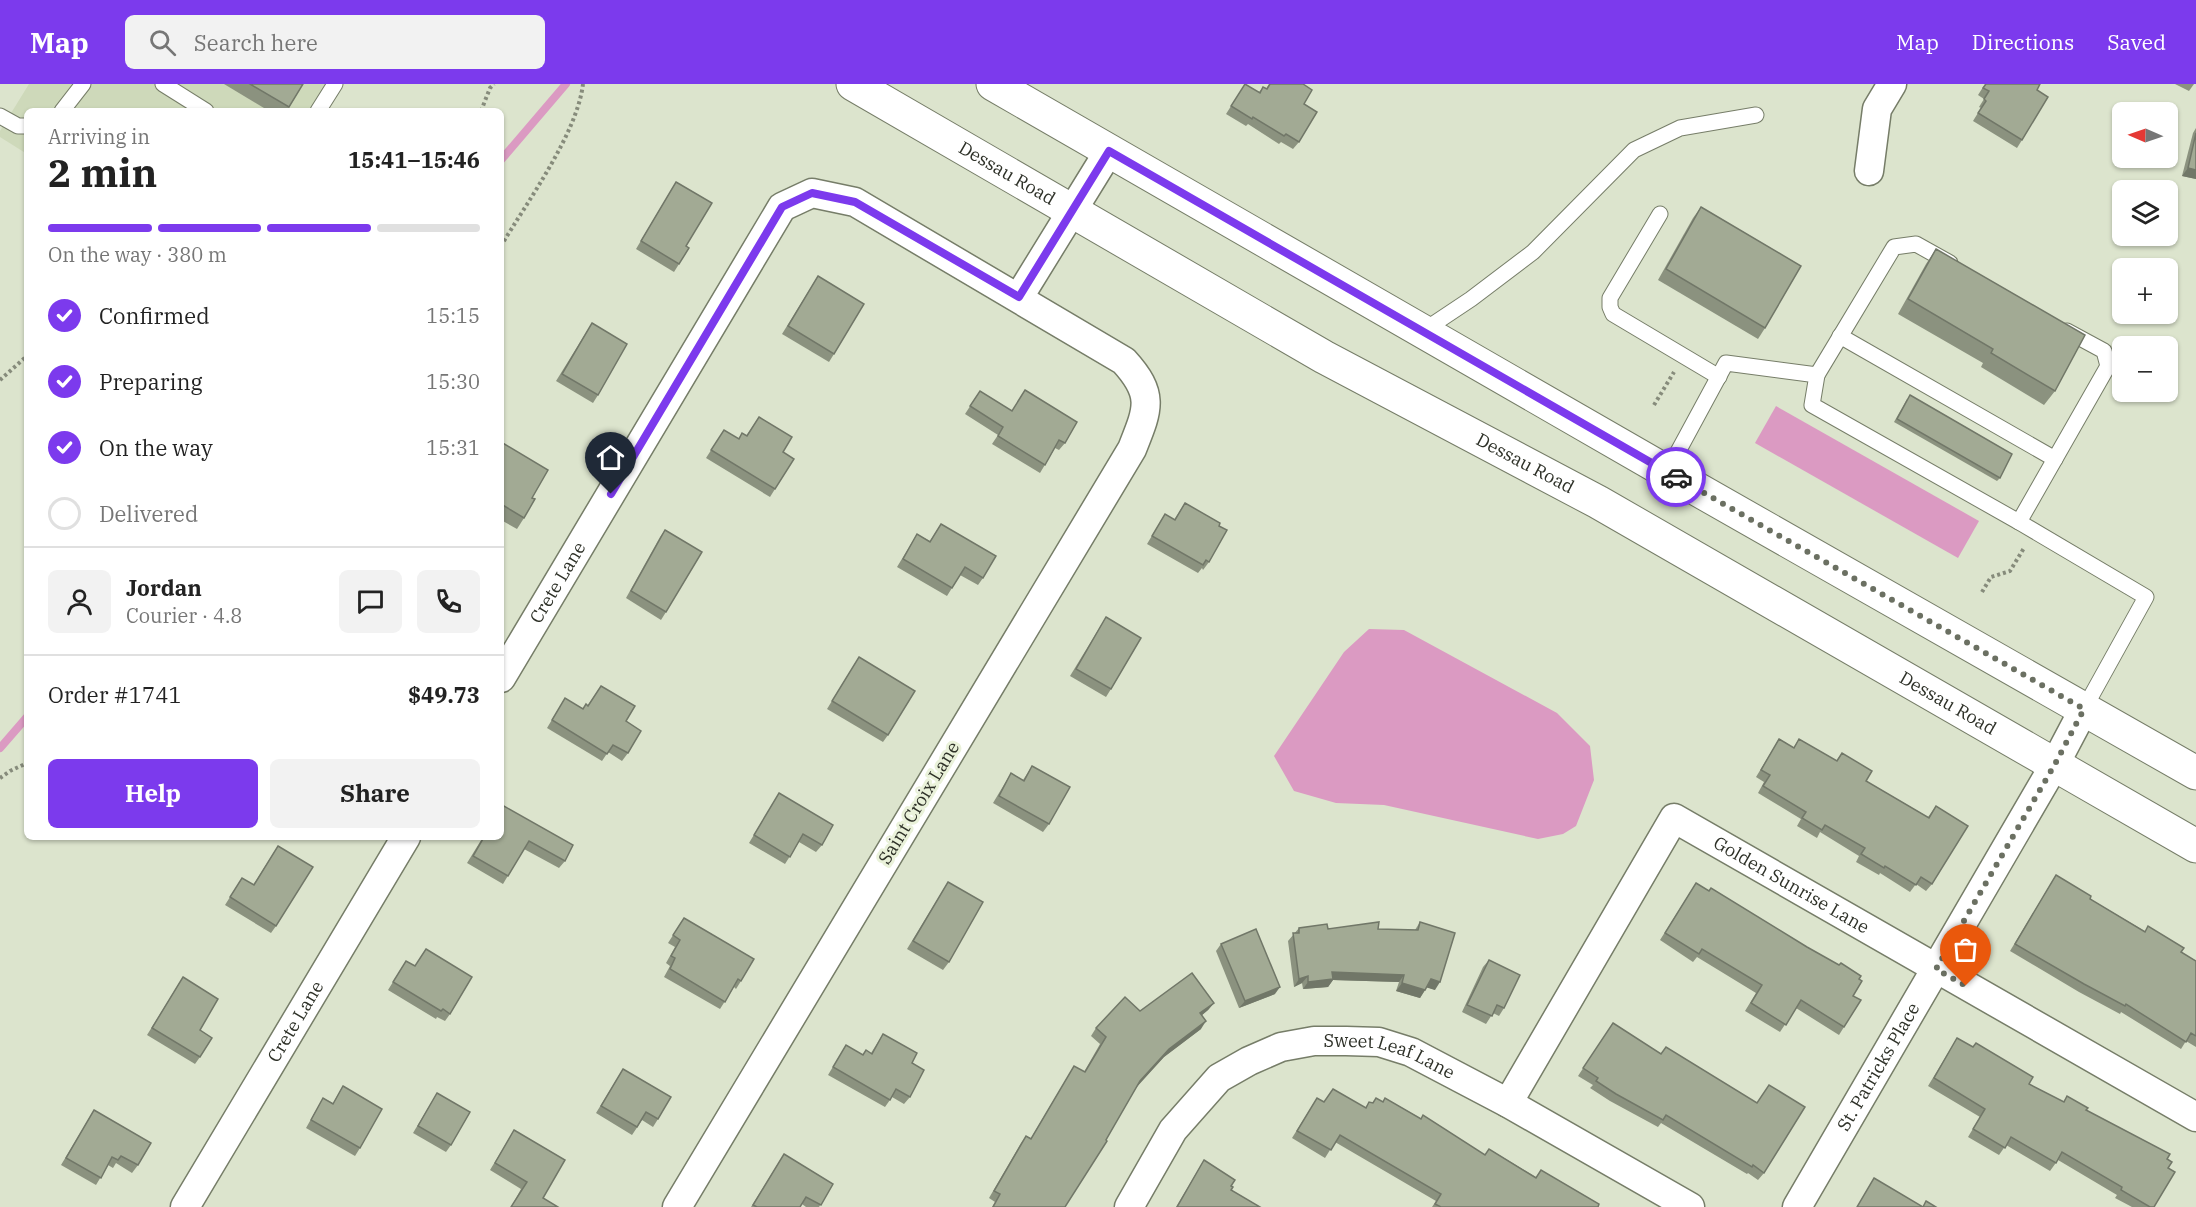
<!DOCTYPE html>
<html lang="en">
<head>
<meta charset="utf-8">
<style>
  :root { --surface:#fff; --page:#f2f2f2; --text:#222; --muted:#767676; --line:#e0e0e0; --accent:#7c3aed }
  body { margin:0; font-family:"IBM Plex Serif",serif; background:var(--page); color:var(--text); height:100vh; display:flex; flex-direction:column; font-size:22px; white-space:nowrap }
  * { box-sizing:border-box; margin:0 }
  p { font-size:20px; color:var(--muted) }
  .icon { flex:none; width:33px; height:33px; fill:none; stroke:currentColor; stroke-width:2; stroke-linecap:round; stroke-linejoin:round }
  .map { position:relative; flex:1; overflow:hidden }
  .side { position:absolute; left:24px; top:24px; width:480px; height:732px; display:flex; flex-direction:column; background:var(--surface); border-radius:9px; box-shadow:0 2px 4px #0004 }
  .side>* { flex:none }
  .needle { width:39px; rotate:272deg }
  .buttons { position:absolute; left:2112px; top:18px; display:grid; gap:12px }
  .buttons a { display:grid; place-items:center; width:66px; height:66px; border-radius:9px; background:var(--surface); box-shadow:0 2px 4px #0004; font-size:30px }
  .pin { position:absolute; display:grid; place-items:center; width:51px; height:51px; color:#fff; margin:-62px -26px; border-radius:50% 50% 50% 0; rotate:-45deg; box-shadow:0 0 6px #0007 }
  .pin .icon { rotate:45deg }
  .courier { position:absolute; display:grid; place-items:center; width:60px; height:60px; margin:-30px; border:4px solid #7c3aed; border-radius:50%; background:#fff; color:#222; box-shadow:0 2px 8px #0007 }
  .head em { font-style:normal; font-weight:800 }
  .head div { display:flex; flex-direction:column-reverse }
  .head { display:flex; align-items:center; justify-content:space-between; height:102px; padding:0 24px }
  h1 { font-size:39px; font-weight:800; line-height:45px }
  .bar { display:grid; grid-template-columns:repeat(4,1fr); gap:9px 6px; align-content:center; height:72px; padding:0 24px }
  .bar i { height:8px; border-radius:4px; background:var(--line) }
  .bar .selected { background:var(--accent) }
  .bar p { grid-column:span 4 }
  .line { display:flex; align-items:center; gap:15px; padding:0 24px; border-top:2px solid var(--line) }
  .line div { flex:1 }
  .round { display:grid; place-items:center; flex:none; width:63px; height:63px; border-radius:9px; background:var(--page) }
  ol { padding:0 24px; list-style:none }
  li { display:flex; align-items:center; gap:18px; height:66px }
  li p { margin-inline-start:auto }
  li .icon { padding:6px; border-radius:50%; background:var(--accent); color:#fff; stroke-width:4 }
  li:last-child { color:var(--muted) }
  li i { width:33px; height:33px; border:3px solid var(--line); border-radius:50% }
  .button { display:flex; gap:12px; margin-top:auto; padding:12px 24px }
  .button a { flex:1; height:69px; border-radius:9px; background:var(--accent); color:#fff; font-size:24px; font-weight:800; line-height:69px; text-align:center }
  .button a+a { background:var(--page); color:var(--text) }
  header { display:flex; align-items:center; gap:36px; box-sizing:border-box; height:84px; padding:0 30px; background:var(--accent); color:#fff }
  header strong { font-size:28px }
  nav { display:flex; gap:33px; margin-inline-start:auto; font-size:21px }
  .search { width:420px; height:54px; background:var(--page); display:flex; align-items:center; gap:15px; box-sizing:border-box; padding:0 21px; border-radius:9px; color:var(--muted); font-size:22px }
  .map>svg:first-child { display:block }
  .built { fill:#ced9ba }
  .water { fill:#db9ac2 }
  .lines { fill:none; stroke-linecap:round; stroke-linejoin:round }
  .stream { stroke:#db9ac2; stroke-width:8 }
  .service-casing { stroke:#767d68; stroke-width:17 }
  .minor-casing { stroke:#767d68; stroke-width:31 }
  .primary-casing { stroke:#767d68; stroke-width:35 }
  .path { stroke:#868b7b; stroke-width:4; stroke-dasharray:3 3; stroke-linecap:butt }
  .service { stroke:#fff; stroke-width:15 }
  .minor { stroke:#fff; stroke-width:28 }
  .primary { stroke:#fff; stroke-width:33 }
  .wall { fill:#8b927f }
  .shaded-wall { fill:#717768 }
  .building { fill:#a2aa94; stroke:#717768; stroke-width:1.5 }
  .done { stroke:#6b7062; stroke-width:6; stroke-dasharray:0 10.8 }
  .route { stroke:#7c3aed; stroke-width:8 }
  .labels { text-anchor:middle; stroke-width:6; stroke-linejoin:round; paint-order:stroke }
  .street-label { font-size:18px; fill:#2e3128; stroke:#eaf2da }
</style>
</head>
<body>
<header>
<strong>Map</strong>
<div class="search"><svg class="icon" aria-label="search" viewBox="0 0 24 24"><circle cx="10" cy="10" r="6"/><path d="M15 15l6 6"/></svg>Search here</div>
<nav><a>Map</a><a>Directions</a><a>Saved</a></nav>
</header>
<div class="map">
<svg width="2196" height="1123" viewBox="0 0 2196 1123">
  <rect width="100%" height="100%" fill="#dce4cd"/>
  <path class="built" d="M29 0H342L325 27H27V70L0 53V47Z"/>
  <g class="water">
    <path d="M1776 322 1979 437 1958 474 1755 359Z"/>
    <path d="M1369 545 1404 546 1557 629 1590 662 1594 696 1576 742 1563 750 1538 755 1384 721 1336 719 1294 707 1274 672 1344 568Z"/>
  </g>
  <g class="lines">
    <g class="stream">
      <path d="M501 76 566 0"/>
      <path d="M0 664 27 633"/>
    </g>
    <g class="service-casing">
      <g id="service">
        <path d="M163 0 206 27"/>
        <path d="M62 27 83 0"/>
        <path d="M318 27 335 0"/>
        <path d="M0 32 18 42H27"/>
        <path d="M1660 130 1610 214V223L1613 230 1719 293"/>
        <path d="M1423 247 1471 215 1533 168 1634 66 1680 44 1756 31"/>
        <path d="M2067 247 2104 267 2108 282 2019 438 2146 513 2084 625"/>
        <path d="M1840 252 2055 375"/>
        <path d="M1817 291 1812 321 2019 438"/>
        <path d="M1667 388 1726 279 1817 291 1894 163 1916 160 1950 179"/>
      </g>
    </g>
    <g class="minor-casing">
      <g id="minor">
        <path d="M1869 87 1877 25 1892 0"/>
        <path d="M1019 213 1109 67"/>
        <path id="s1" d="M501 594 782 123 812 109 855 118 1124 277C1155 311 1148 325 1132 365L677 1123"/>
        <path id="s2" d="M1508 1019 1674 734 2196 1033"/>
        <path id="s3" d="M185 1123 406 753"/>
        <path id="s4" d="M1129 1123 1173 1046 1219 994 1249 977 1281 963 1314 957H1346L1379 958 1411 968 1508 1019 1690 1123"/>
        <path id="s5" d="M1797 1123 2055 680 2084 625"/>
      </g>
    </g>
    <g class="primary-casing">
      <g id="primary">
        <path id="s6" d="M853 0 1324 273 1598 418 2196 762"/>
        <path d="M993 0 1667 388 2196 689"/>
      </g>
    </g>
    <g class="path">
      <path d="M481 27 490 4 494 0"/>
      <path d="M501 162C527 118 577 50 583 0"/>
      <path d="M0 296 27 272"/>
      <path d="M1654 321 1674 288"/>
      <path d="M1982 508 1991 493 2010 487 2024 464"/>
      <path d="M0 694 10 687 27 679"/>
    </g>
    <use href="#service" class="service"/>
    <use href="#minor" class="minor"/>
    <use href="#primary" class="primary"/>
  </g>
  <g class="wall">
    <path d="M224 0H303L287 27H269Z"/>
    <path d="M1245 0 1259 8 1263 3 1266 5 1269 0H1303L1304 20 1299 58 1293 65 1281 58 1279 60 1248 40 1246 42 1226 30Z"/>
    <path d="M1985 0H2040L2037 6 2022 56 2017 64 1973 37 1981 24 1979 23 1984 15 1978 11Z"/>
    <path d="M2175 0H2194L2189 7Z"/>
    <path d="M2196 44V95L2182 92 2193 49Z"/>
    <path d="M676 98 686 162 679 180 674 188 636 165Z"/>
    <path d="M1701 123 1765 244 1758 255 1658 196 1693 134Z"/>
    <path d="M1936 165 2055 307 2044 321 1981 283 1983 279 1898 230 1926 180Z"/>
    <path d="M818 192 834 270 829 278 782 250Z"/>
    <path d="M592 239 598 311 593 319 556 297Z"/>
    <path d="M1025 306 1065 359 1059 366 1055 364 1040 389 992 360 998 351 965 330 980 307 1012 327Z"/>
    <path d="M1907 315 2000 394 1997 397 1894 338Z"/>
    <path d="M759 333 783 368 775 405 770 413 706 374 724 346 738 355 742 349 746 352Z"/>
    <path d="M501 358 532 414 524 434 517 445 501 436Z"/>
    <path d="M1185 419 1219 442 1209 478 1203 486 1202 484 1198 489 1147 460 1165 430 1174 436Z"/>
    <path d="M941 440 983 494 978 501 960 491 947 512 897 483 917 450 930 457Z"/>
    <path d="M665 446 666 528 661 536 626 514 660 453Z"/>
    <path d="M1106 533 1111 605 1106 613 1070 592Z"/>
    <path d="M859 573 888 651 883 658 827 625Z"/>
    <path d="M601 602 626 637 628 669 622 677 608 668 602 677 547 644 565 614 582 625 588 621Z"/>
    <path d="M1779 655 1793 664 1799 655 1836 677 1842 669 1866 697 1928 733 1936 722 1932 800 1926 807 1916 800 1910 808 1880 789 1879 791 1856 778 1859 772 1820 748 1817 754 1797 742 1801 735 1758 709 1764 698 1756 693Z"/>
    <path d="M1032 682 1049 740 1043 748 993 719 1011 689 1023 696Z"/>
    <path d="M779 709 822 761 816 768 799 758 785 780 749 759Z"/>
    <path d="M501 722 565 777 559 784 524 765 503 800 467 779 483 753H501Z"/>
    <path d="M278 762 276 842 271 849 225 821 242 794 253 801Z"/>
    <path d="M2056 791 2090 815 2196 877V963L2186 957 2181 965 2121 928 2120 930 2079 908 2010 867Z"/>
    <path d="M948 798 949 878 943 886 907 865Z"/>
    <path d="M1696 799 1859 895 1853 912 1844 943 1839 951 1796 924 1780 948 1745 927 1756 909 1697 873 1693 878 1660 856Z"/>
    <path d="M684 834 741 897 736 905 734 903 720 925 664 893 670 882 666 879 675 863 668 859Z"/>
    <path d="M1420 838 1435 906 1427 903 1420 914 1396 907 1399 898 1333 896 1328 903 1303 905 1302 899 1294 903 1288 857 1299 844 1328 845H1378L1415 846Z"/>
    <path d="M1221 860 1275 910 1239 924 1216 867Z"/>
    <path d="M426 865 450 930 445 937 437 933 436 935 388 906 406 877 415 882Z"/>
    <path d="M1489 876 1504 924 1499 932 1493 929 1486 940 1462 928 1483 883Z"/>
    <path d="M183 893 200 946V973L195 980 147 951Z"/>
    <path d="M1214 919 1208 926 1202 931 1201 945 1164 973 1137 1002 1065 1123H992L995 1118 989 1114 1021 1059 1026 1052 1031 1054 1074 982 1084 988 1100 960 1091 952 1096 944 1140 927Z"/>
    <path d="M1613 939 1661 970 1666 963 1764 1089 1758 1096 1748 1089 1747 1090 1661 1039 1658 1043 1610 1017 1590 1004 1593 1001 1578 992Z"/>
    <path d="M883 950 912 979 910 1013 904 1020 892 1013 885 1023 828 991 846 961 862 971 866 966 871 969Z"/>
    <path d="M1957 954 1973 963 1976 959 2029 1000 2063 1018 2067 1012 2086 1026 2167 1075 2168 1084 2154 1123H2132L2115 1114 2117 1111 2058 1076 2050 1087 2006 1061 1999 1071 1968 1053 1980 1033 1928 1002Z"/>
    <path d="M623 985 658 1035 653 1043 642 1036 632 1051 596 1029Z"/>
    <path d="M343 1002 360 1064 355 1072 306 1044 323 1014 333 1019Z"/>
    <path d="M1333 1005 1365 1024 1369 1018 1373 1019 1376 1014 1382 1018 1385 1014 1485 1071 1489 1065 1536 1093 1541 1086 1598 1123H1432L1436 1117 1335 1058 1325 1074 1292 1054 1317 1014 1324 1018Z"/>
    <path d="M437 1009 451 1061 446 1068 413 1049Z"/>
    <path d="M94 1026 138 1081 132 1089 116 1079 113 1084 108 1081 96 1101 61 1081Z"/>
    <path d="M514 1046 543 1114 558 1123H511L521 1105 490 1086Z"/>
    <path d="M784 1070 833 1100 819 1123H806L802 1120 800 1123H751Z"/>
    <path d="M1204 1076 1231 1102V1106L1260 1123H1176Z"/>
  </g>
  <g class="shaded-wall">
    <path d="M2188 84 2196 86V95L2182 92Z"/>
    <path d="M1332 888 1404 891 1399 898 1333 896 1328 903 1303 905 1308 898Z"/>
    <path d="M1308 892 1302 899 1294 903 1299 895Z"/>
    <path d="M1431 895 1440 898 1435 906 1425 903Z"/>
    <path d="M1402 899 1425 906 1420 914 1396 907Z"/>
    <path d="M1280 903 1275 910 1239 924 1245 917Z"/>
    <path d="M1214 919 1208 926 1195 937 1200 929Z"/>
    <path d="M1206 937 1201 945 1164 973 1135 1005 1140 997 1169 965Z"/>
  </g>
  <g class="building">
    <path d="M250 0H303L289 23Z"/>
    <path d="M1245 0 1260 9 1263 3 1267 5 1270 0H1303L1312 6 1304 20 1317 28 1299 58 1286 50 1284 52 1253 33 1252 35 1231 22Z"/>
    <path d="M1986 0H2040L2037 6 2048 13 2022 56 1978 29 1986 17 1984 15 1989 7 1983 4Z"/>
    <path d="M2196 49V86L2188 84Z"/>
    <path d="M676 98 712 119 686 162 689 164 679 180 641 157Z"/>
    <path d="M1701 123 1801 182 1765 244 1666 185Z"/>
    <path d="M1936 165 2085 251 2055 307 1991 269 1993 265 1908 215Z"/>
    <path d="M818 192 864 220 834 270 788 242Z"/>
    <path d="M592 239 627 260 598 311 562 290Z"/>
    <path d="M1025 306 1077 338 1065 359 1059 356 1045 381 998 352 1003 343 970 322 980 307 1012 327Z"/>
    <path d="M1910 311 2012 370 2000 394 1897 335Z"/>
    <path d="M759 333 792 353 783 368 794 375 775 405 711 366 724 346 739 355 742 349 747 352Z"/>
    <path d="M501 358 548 386 532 414 535 415 524 434 501 420Z"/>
    <path d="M1185 419 1220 439 1219 442 1227 446 1209 478 1206 476 1203 481 1152 452 1165 430 1175 436Z"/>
    <path d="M941 440 996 472 983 494 965 483 952 504 903 475 917 450 930 458Z"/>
    <path d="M665 446 702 468 666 528 631 507Z"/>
    <path d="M1106 533 1141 554 1111 605 1076 585Z"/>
    <path d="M859 573 915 607 888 651 832 617Z"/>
    <path d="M601 602 635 622 626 637 641 647 628 669 613 661 607 670 552 636 565 614 583 625 586 620 588 622Z"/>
    <path d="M1779 655 1794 664 1799 655 1837 677 1842 669 1872 687 1866 697 1929 734 1936 722 1968 742 1932 800 1921 793 1916 801 1885 782 1884 784 1861 770 1865 764 1825 741 1822 746 1802 734 1806 728 1763 702 1770 691 1761 686Z"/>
    <path d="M1032 682 1070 703 1049 740 999 712 1011 689 1024 697Z"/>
    <path d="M779 709 833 741 822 761 803 750 790 773 754 751Z"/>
    <path d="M502 721 573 761 565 777 529 757 508 792 473 772 484 753H501V723Z"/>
    <path d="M278 762 313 783 276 842 230 813 242 794 254 801Z"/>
    <path d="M2056 791 2091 812 2090 815 2145 848 2148 842 2184 864 2181 868 2196 877V952L2191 949 2186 958 2126 920 2125 922 2084 900 2015 860Z"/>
    <path d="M948 798 983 818 949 878 913 857Z"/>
    <path d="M1696 799 1709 807 1711 804 1807 863 1839 881 1841 879 1861 892 1859 895 1862 897 1853 912 1861 916 1844 943 1801 916 1786 941 1751 919 1762 901 1702 865 1699 870 1665 849Z"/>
    <path d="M684 834 754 875 741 897 738 895 725 918 670 885 675 874 671 872 680 856 673 851Z"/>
    <path d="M1379 838 1378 845 1418 846 1420 838 1455 849 1440 898 1431 895 1425 906 1402 899 1404 891 1332 888 1333 895 1308 898V892L1299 895 1293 849H1299V844L1327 840 1328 845Z"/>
    <path d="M1256 845 1280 903 1245 917 1221 860Z"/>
    <path d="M426 865 472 893 450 930 443 925 441 927 393 898 406 877 415 882Z"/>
    <path d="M1489 876 1520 891 1504 924 1497 921 1492 932 1467 921Z"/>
    <path d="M1192 889 1214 919 1200 929 1206 937 1169 965 1140 997 1106 1056 1107 1057 1065 1123H993L1000 1110 994 1107 1026 1052 1031 1055 1074 982 1085 988 1106 953 1096 944 1125 913 1140 927Z"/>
    <path d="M183 893 218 915 200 946 212 954 200 973 152 944Z"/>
    <path d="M1613 939 1661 970 1666 963 1757 1019 1769 1001 1805 1023 1764 1089 1753 1081 1752 1083 1666 1031 1663 1036 1616 1010 1596 997 1598 994 1583 984Z"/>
    <path d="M883 950 917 969 912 979 924 986 910 1013 896 1005 890 1016 833 983 846 961 863 971 866 966 872 970Z"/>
    <path d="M1957 954 1973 963 1976 959 2033 993 2029 1000 2064 1018 2067 1012 2088 1024 2086 1026 2170 1070 2167 1075 2172 1078 2168 1084 2175 1088 2154 1123H2150L2121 1106 2122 1103 2062 1068 2056 1079 2011 1053 2005 1064 1973 1045 1985 1025 1934 994Z"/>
    <path d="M623 985 671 1013 658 1035 646 1028 637 1043 601 1022Z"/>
    <path d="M343 1002 382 1025 360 1064 311 1036 323 1014 333 1020Z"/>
    <path d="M1333 1005 1366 1024 1369 1018 1373 1019 1376 1014 1383 1018 1385 1014 1421 1035 1423 1031 1485 1071 1489 1065 1536 1094 1541 1086 1599 1120 1598 1123H1441L1435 1120 1441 1110 1340 1051 1331 1066 1297 1047 1317 1014 1324 1018Z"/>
    <path d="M437 1009 470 1028 451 1061 418 1042Z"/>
    <path d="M94 1026 151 1059 138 1081 121 1072 118 1076 112 1073 101 1094 66 1074Z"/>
    <path d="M514 1046 565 1076 543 1114 558 1123H511L527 1098 495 1079Z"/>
    <path d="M784 1070 833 1100 821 1121 806 1113 800 1123H757L753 1121Z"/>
    <path d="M1204 1076 1235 1096 1231 1102 1233 1103 1231 1106 1260 1123H1177Z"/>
    <path d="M1874 1094 1923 1123H1857Z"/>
    <path d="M1926 1117 1936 1123H1923Z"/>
  </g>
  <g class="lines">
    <path class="done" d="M1676 393 2084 625 2055 680 1936 885 1966 902"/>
    <path class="route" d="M611 410 782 123 812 109 855 118 1019 213 1109 67 1676 393"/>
  </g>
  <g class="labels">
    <g class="street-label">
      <text dy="6" stroke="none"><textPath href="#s6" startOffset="178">Dessau Road</textPath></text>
      <text dy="6" stroke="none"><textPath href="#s6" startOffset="772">Dessau Road</textPath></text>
      <text dy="6" stroke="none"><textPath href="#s1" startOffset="111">Crete Lane</textPath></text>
      <text dy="6" stroke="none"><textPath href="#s6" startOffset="1258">Dessau Road</textPath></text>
      <text transform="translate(919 719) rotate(-59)" y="6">Saint Croix Lane</text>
      <text dy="6" stroke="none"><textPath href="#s2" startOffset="465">Golden Sunrise Lane</textPath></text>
      <text dy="6" stroke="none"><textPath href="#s3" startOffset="216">Crete Lane</textPath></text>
      <text dy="6" stroke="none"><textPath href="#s4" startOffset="339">Sweet Leaf Lane</textPath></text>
      <text dy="6" stroke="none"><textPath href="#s5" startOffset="162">St. Patricks Place</textPath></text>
    </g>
  </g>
</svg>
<div class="buttons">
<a><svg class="needle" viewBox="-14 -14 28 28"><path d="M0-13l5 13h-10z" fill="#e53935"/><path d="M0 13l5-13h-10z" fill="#767676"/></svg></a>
<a><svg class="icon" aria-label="layers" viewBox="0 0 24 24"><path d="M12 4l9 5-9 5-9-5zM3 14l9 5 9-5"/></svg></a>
<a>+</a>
<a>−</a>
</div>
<div class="pin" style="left:1966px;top:902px;background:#ea580c"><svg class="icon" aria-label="bag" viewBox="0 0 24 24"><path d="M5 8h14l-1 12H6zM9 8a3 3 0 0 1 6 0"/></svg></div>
<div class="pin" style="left:611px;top:410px;background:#1f2937"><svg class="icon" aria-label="home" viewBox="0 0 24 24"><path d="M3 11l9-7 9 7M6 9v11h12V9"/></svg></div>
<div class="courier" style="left:1676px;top:393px"><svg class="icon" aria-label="car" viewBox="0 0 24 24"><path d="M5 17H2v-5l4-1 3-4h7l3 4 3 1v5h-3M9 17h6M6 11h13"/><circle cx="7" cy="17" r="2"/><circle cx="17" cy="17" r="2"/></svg></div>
<section class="side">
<div class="head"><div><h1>2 min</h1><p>Arriving in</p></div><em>15:41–15:46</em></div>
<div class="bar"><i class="selected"></i><i class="selected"></i><i class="selected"></i><i></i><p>On the way · 380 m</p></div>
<ol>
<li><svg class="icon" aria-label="check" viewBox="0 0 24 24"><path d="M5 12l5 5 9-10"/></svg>Confirmed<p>15:15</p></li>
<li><svg class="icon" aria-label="check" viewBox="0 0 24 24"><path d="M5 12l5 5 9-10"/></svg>Preparing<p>15:30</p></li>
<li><svg class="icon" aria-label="check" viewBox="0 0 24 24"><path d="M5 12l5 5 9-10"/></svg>On the way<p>15:31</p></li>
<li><i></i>Delivered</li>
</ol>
<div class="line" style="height:108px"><a class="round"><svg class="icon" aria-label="person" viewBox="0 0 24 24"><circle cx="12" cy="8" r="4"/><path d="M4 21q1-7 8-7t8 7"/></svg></a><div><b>Jordan</b><p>Courier · 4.8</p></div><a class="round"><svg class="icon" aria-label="chat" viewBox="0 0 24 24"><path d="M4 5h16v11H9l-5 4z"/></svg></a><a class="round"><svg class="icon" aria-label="phone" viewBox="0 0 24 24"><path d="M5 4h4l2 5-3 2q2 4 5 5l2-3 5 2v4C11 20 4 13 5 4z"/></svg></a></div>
<div class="line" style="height:78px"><div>Order #1741</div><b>$49.73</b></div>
<div class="button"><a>Help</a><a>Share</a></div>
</section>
</div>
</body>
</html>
